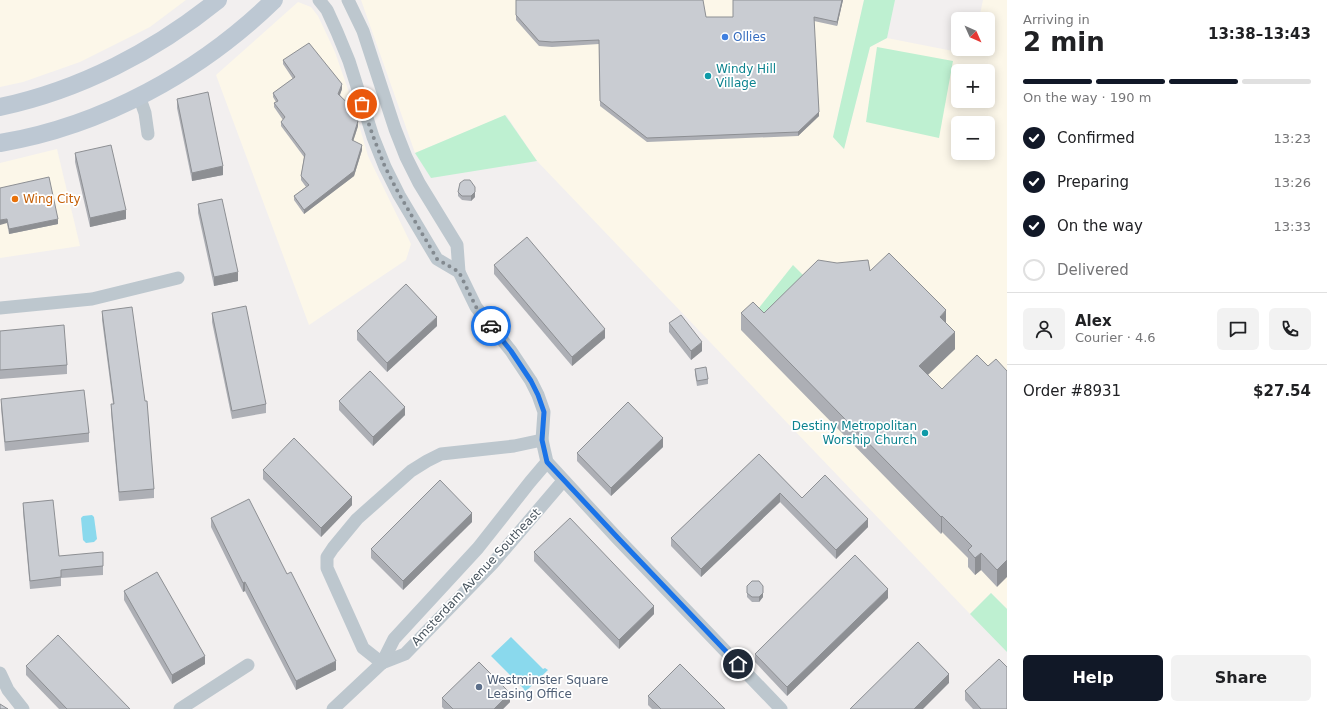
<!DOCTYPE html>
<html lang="en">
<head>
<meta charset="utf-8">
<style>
  :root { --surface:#fff; --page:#f2f2f2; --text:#202124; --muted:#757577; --line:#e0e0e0; --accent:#111827 }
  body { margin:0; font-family:"DejaVu Sans",sans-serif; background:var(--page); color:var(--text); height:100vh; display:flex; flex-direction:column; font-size:15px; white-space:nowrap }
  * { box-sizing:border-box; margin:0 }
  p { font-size:13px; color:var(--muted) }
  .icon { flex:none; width:22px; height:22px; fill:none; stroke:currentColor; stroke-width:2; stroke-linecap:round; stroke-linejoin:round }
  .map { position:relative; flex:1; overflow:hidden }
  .panel { display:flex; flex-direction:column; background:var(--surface); width:320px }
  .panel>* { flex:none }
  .needle { width:26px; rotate:135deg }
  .fabs { position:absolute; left:951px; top:12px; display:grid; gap:8px }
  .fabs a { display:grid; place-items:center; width:44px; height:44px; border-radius:6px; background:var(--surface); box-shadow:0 2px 10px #0003; font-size:20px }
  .pin { position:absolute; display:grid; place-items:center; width:34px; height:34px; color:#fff; margin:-17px; border:2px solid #fff; border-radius:50%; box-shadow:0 1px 4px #0007 }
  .courier { position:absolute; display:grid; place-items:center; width:40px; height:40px; margin:-20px; border:3px solid #1a73e8; border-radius:50%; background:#fff; color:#222; box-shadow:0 1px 5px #0007 }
  .headline em { font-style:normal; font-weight:700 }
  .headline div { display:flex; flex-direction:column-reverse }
  .headline { display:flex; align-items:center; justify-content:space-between; height:68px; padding:0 16px }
  h1 { font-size:26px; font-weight:700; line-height:30px }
  .bar { display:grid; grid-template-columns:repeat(4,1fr); gap:6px 4px; align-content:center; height:48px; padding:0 16px }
  .bar i { height:5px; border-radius:3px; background:var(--line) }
  .bar .on { background:var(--accent) }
  .bar p { grid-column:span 4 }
  .line { display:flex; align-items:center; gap:10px; padding:0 16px; border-top:1px solid var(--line) }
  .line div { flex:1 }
  .round { display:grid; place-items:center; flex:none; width:42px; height:42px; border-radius:6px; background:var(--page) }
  ol { padding:0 16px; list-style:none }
  li { display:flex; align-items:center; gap:12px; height:44px }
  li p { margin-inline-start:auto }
  li .icon { padding:4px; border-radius:50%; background:var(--accent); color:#fff; stroke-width:4 }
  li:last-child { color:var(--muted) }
  li i { width:22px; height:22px; border:2px solid var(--line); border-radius:50% }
  .primary-button { display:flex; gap:8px; margin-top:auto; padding:8px 16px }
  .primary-button a { flex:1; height:46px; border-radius:6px; background:var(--accent); color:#fff; font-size:16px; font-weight:700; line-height:46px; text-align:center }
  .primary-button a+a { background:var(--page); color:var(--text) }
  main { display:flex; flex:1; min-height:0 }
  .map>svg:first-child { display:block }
  .commercial { fill:#fcf7e9; fill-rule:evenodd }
  .green { fill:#bef0d1 }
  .water { fill:#8ad9ed }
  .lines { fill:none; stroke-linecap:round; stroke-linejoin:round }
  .street { stroke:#bdc7ce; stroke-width:13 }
  .secondary { stroke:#bdc8d3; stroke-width:18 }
  .wall { fill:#adafb5 }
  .shaded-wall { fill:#8d8f93 }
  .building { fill:#c9ccd2; stroke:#8d8f93 }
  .done { stroke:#838a90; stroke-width:4; stroke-dasharray:0 7.2 }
  .route { stroke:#1a73e8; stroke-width:5 }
  .shop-dot { fill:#3f7fe0; stroke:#fff; stroke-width:1.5 }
  .culture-dot { fill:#0f9aa8; stroke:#fff; stroke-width:1.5 }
  .food-dot { fill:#e8710a; stroke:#fff; stroke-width:1.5 }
  .service-dot { fill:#5c6f8a; stroke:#fff; stroke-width:1.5 }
  .labels { text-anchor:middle; stroke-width:3.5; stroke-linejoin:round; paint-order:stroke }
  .shop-label { font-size:12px; fill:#366cbe; stroke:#fff; text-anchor:start }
  .culture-label { font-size:12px; fill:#0d838f; stroke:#fff; text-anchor:start }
  .food-label { font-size:12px; fill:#c56008; stroke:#fff; text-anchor:start }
  .street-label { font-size:12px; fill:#47535d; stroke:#fff }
  .service-label { font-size:12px; fill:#4e5e75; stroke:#fff; text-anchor:start }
</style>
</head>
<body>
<main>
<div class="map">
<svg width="1007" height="709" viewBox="0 0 1007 709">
  <rect width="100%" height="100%" fill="#f2efef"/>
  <g class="commercial">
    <path d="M0 0H186L150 27 80 62 23 82 0 87Z"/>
    <path d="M361 0H864L833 137 844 149 870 47 887 38 968 54 970 49H988V19H979L983 0H1007V609L991 593 970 614 537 161 506 115 415 153ZM958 71H988V101H958ZM958 123H988V153H958Z"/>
    <path d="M298 2 311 7 318 16 335 52 353 104 368 156 411 244 406 260 309 325 216 75Z"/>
    <path d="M57 149 80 246 0 258V163Z"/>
  </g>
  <g class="green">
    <path d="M864 0H895L887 38 870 47 844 149 833 137Z"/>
    <path d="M877 47 953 61 939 138 866 122Z"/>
    <path d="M505 115 537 161 431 178 415 153Z"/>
    <path d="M793 265 811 283 764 330 751 318Z"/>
    <path d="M991 593 1007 609V652L970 614Z"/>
  </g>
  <g class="water">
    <path d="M92 515 94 517 97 539 94 542 86 543 83 540 81 518 83 516Z"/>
    <path d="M511 637 543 669 545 668 548 670 524 693 522 691 524 689 491 656Z"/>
  </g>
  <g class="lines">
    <g class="street">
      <path d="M319 0 327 10 337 32 349 61 373 137 385 167 399 195 437 259 459 272"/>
      <path d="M348 0 363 31 395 129 406 157 419 183 457 245 459 272 476 307 511 351 531 381 538 395 544 412 542 440 547 462 618 539 781 709"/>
      <path d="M139 96 145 113 148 134"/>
      <path d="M0 308 92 299 178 278"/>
      <path d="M382 663 363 648 327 568V557L333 548 357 519 411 471 427 461 441 454 514 446 542 440"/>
      <path d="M382 663 405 654 493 563 563 481"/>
      <path d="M0 673 8 690 23 709"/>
      <path d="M180 709 248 665"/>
      <path d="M333 709 382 663 394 639 478 548 530 482 547 462"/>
    </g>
    <g class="secondary">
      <path d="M0 107C80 90 155 51 218 0"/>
      <path d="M0 143C102 126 200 72 274 0"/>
    </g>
  </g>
  <g class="wall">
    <path d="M516 0 706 17H733L843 0 837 26 814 21 819 116 798 136 647 142 600 106 599 44 552 47 539 46 516 20Z"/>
    <path d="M283 60 342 89 340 95 354 113 358 126 353 141 362 150 354 176 304 214 294 200V196L306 187 301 180V176L304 157 281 126V122L283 120 274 107V103L276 102 273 97V93L293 79 283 64Z"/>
    <path d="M177 99 223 175 192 181 177 108Z"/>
    <path d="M75 153 126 219 90 227 75 162Z"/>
    <path d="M0 188 58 224 9 234Z"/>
    <path d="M475 191V197L471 201 462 200 458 196V192Z"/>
    <path d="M198 204 238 281 214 286 198 213Z"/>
    <path d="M494 265 605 338 572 366 494 274Z"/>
    <path d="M102 311 154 489V498L119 501 111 413V404H113L102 320Z"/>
    <path d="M212 313 266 404V413L232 419 212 322Z"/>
    <path d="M741 313H764L946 323 955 349 928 375 942 389 988 366 1007 371 997 587 981 570 975 575 968 567V558L942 532 941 534 741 330Z"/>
    <path d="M669 323 702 351 691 360 669 332Z"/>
    <path d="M437 326 387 372 357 340V331Z"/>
    <path d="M0 331 67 365V374L0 379Z"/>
    <path d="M695 369 708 379V384L697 386 695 374Z"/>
    <path d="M1 399 89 433V442L5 451 1 408Z"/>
    <path d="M339 401 405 415 373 446 339 410Z"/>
    <path d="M663 447 611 496 577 461V453Z"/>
    <path d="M759 454 802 498 868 527 836 559 780 502 701 577 671 546V538Z"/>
    <path d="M263 470 352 505 321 537 263 479Z"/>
    <path d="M23 503 59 556 103 566V575L61 578V586L30 589 23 512Z"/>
    <path d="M211 518 287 574 336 670 296 690 245 591 243 592 211 527Z"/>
    <path d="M472 522 403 590 371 558V549Z"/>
    <path d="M534 552 654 614 619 649 534 561Z"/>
    <path d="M747 586H763V597L759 602H752L747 597Z"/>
    <path d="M124 591 205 664 172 684 124 600Z"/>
    <path d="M888 598 787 696 755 662V654Z"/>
    <path d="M26 666 130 709H59L26 675Z"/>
    <path d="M965 691 1007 709H973L965 700Z"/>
    <path d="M648 696 725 709H652L648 705Z"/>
    <path d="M442 698 510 702 503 709H444L442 707Z"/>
  </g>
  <g class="shaded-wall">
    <path d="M842 0H843L837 26V22Z"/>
    <path d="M342 84V89L338 99V94Z"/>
    <path d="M819 112V116L798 136V132Z"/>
    <path d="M358 121V126L352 145V140Z"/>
    <path d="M362 145V150L354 176 304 214V210Z"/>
    <path d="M223 166V175L192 181V173Z"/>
    <path d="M475 187V197L471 201V196Z"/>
    <path d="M126 210V219L90 227V218Z"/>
    <path d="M7 219V223L0 225V220Z"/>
    <path d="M58 219V224L9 234V229Z"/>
    <path d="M238 272V281L214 286V277Z"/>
    <path d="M946 310V327L940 317Z"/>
    <path d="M437 317V326L387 372V363Z"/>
    <path d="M605 329V338L572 366V357Z"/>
    <path d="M955 332V349L919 383V366Z"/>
    <path d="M702 342V351L691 360V351Z"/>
    <path d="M405 407V415L373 446V437Z"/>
    <path d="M663 438V447L611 496V488Z"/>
    <path d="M780 493V502L701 577V569Z"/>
    <path d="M352 497V505L321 537V528Z"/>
    <path d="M472 513V522L403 590V581Z"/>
    <path d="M942 516V532L941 534V517Z"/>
    <path d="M868 519V527L836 559V550Z"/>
    <path d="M981 553V570L975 575V558Z"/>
    <path d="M1007 560V577L997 587V570Z"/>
    <path d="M245 582V591L243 592V583Z"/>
    <path d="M888 589V598L787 696V687Z"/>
    <path d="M763 593V597L759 602V597Z"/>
    <path d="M654 606V614L619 649V640Z"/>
    <path d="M205 656V664L172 684V675Z"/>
    <path d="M336 661V670L296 690V681Z"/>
    <path d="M949 674V683L923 709H914Z"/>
    <path d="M510 693V702L503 709H494Z"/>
  </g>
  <g class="building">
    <path d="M516 0H703L706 17H733V0H842L837 22 814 17 819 112 798 132 647 138 600 101 599 40 552 42 539 41 516 15Z"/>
    <path d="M309 43 342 84 338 94 354 109 353 111 358 121 352 140 362 145 354 171 304 210 294 196 309 185 301 176 305 154 281 122 285 117 274 103 278 101 273 93 295 77 283 60Z"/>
    <path d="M208 92 223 166 192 173 177 99Z"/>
    <path d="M111 145 126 210 90 218 75 153Z"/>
    <path d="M49 177 58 219 9 229 7 219 0 220V188Z"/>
    <path d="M464 180H470L475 187V192L471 196H462L458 192 460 183Z"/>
    <path d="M222 199 238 272 214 277 198 204Z"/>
    <path d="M527 237 605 329 572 357 494 265Z"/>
    <path d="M889 253 946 310 940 317 955 332 919 366 942 389 977 355 988 366 996 359 1007 371V560L997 570 981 553 975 558 968 550 972 546 942 516 941 517 741 313 753 302 764 313 818 260 837 263 868 260 870 271Z"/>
    <path d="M406 284 437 317 387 363 357 331Z"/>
    <path d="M246 306 266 404 232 411 212 313Z"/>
    <path d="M132 307 145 401H147L154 489 119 492 111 404H114L102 311Z"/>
    <path d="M681 315 702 342 691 351 669 323Z"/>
    <path d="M64 325 67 365 0 370V331Z"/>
    <path d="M706 367 708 379 697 381 695 369Z"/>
    <path d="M370 371 405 407 373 437 339 401Z"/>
    <path d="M84 390 89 433 5 442 1 399Z"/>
    <path d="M628 402 663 438 611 488 577 453Z"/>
    <path d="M294 438 352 497 321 528 263 470Z"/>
    <path d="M759 454 802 498 825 475 868 519 836 550 780 493 701 569 671 538Z"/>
    <path d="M440 480 472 513 403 581 371 549Z"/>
    <path d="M249 499 287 574 291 572 336 661 296 681 245 582 243 583 211 518Z"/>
    <path d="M53 500 59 556 103 552V566L61 570V577L30 581 23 503Z"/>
    <path d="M570 518 654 606 619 640 534 552Z"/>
    <path d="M855 555 888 589 787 687 755 654Z"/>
    <path d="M157 572 205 656 172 675 124 591Z"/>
    <path d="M752 581H759L763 586V593L759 597H752L747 593V586Z"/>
    <path d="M58 635 130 709H67L26 666Z"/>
    <path d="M918 642 949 674 914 709H850Z"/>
    <path d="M999 659 1007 667V709H981L965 691Z"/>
    <path d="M479 662 510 693 494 709H453L442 698Z"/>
    <path d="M680 664 725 709H661L648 696Z"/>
    <path d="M0 704 8 709H0Z"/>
  </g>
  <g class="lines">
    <path class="done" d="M362 104 373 136 385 167 399 194 437 259 459 272 476 307 491 326"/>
    <path class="route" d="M491 326 511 351 531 381 538 395 544 412 542 440 547 462 618 538 738 664"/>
  </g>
  <circle class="shop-dot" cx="725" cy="37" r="4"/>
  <g class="culture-dot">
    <circle cx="708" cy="76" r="4"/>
    <circle cx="925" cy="433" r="4"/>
  </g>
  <circle class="food-dot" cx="15" cy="199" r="4"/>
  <circle class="service-dot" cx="479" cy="687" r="4"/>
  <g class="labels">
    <g class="shop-label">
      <text x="733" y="41">Ollies</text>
    </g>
    <g class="culture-label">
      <text x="716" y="73">Windy Hill<tspan x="716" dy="14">Village</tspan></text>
      <text x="917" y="430" text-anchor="end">Destiny Metropolitan<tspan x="917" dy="14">Worship Church</tspan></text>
    </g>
    <g class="food-label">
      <text x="23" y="203">Wing City</text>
    </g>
    <g class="street-label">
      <text transform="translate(476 577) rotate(-47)" y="4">Amsterdam Avenue Southeast</text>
    </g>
    <g class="service-label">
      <text x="487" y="684">Westminster Square<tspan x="487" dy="14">Leasing Office</tspan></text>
    </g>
  </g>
</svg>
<div class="fabs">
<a><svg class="needle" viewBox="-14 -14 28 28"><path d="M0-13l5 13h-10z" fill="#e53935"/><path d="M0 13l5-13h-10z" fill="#757577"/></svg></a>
<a>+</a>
<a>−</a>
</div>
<div class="pin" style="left:362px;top:104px;background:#ea580c"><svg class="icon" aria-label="bag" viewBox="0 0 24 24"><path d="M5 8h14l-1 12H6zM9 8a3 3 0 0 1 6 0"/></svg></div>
<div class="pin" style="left:738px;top:664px;background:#1f2937"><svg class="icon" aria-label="home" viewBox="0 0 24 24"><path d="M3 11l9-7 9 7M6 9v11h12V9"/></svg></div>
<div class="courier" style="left:491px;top:326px"><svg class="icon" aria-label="car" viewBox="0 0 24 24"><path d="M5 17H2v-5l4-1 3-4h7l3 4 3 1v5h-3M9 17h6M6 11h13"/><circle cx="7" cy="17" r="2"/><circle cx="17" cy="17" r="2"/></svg></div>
</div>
<section class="panel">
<div class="headline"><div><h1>2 min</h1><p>Arriving in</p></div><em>13:38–13:43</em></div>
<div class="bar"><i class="on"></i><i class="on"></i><i class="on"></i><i></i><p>On the way · 190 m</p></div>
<ol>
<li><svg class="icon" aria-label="check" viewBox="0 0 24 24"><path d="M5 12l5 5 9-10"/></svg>Confirmed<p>13:23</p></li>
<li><svg class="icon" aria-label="check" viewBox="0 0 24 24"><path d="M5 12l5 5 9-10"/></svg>Preparing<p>13:26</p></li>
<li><svg class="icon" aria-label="check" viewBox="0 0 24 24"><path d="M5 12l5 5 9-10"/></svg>On the way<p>13:33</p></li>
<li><i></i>Delivered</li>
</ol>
<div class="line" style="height:72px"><a class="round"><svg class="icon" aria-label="person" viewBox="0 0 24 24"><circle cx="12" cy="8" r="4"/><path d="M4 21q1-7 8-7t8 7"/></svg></a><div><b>Alex</b><p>Courier · 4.6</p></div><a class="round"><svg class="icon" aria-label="chat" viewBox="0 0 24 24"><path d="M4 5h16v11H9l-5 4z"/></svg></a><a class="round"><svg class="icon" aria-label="phone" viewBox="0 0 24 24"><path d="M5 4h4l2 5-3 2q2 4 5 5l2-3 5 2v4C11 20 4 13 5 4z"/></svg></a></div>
<div class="line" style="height:52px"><div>Order #8931</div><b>$27.54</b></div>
<div class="primary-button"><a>Help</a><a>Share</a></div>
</section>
</main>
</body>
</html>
